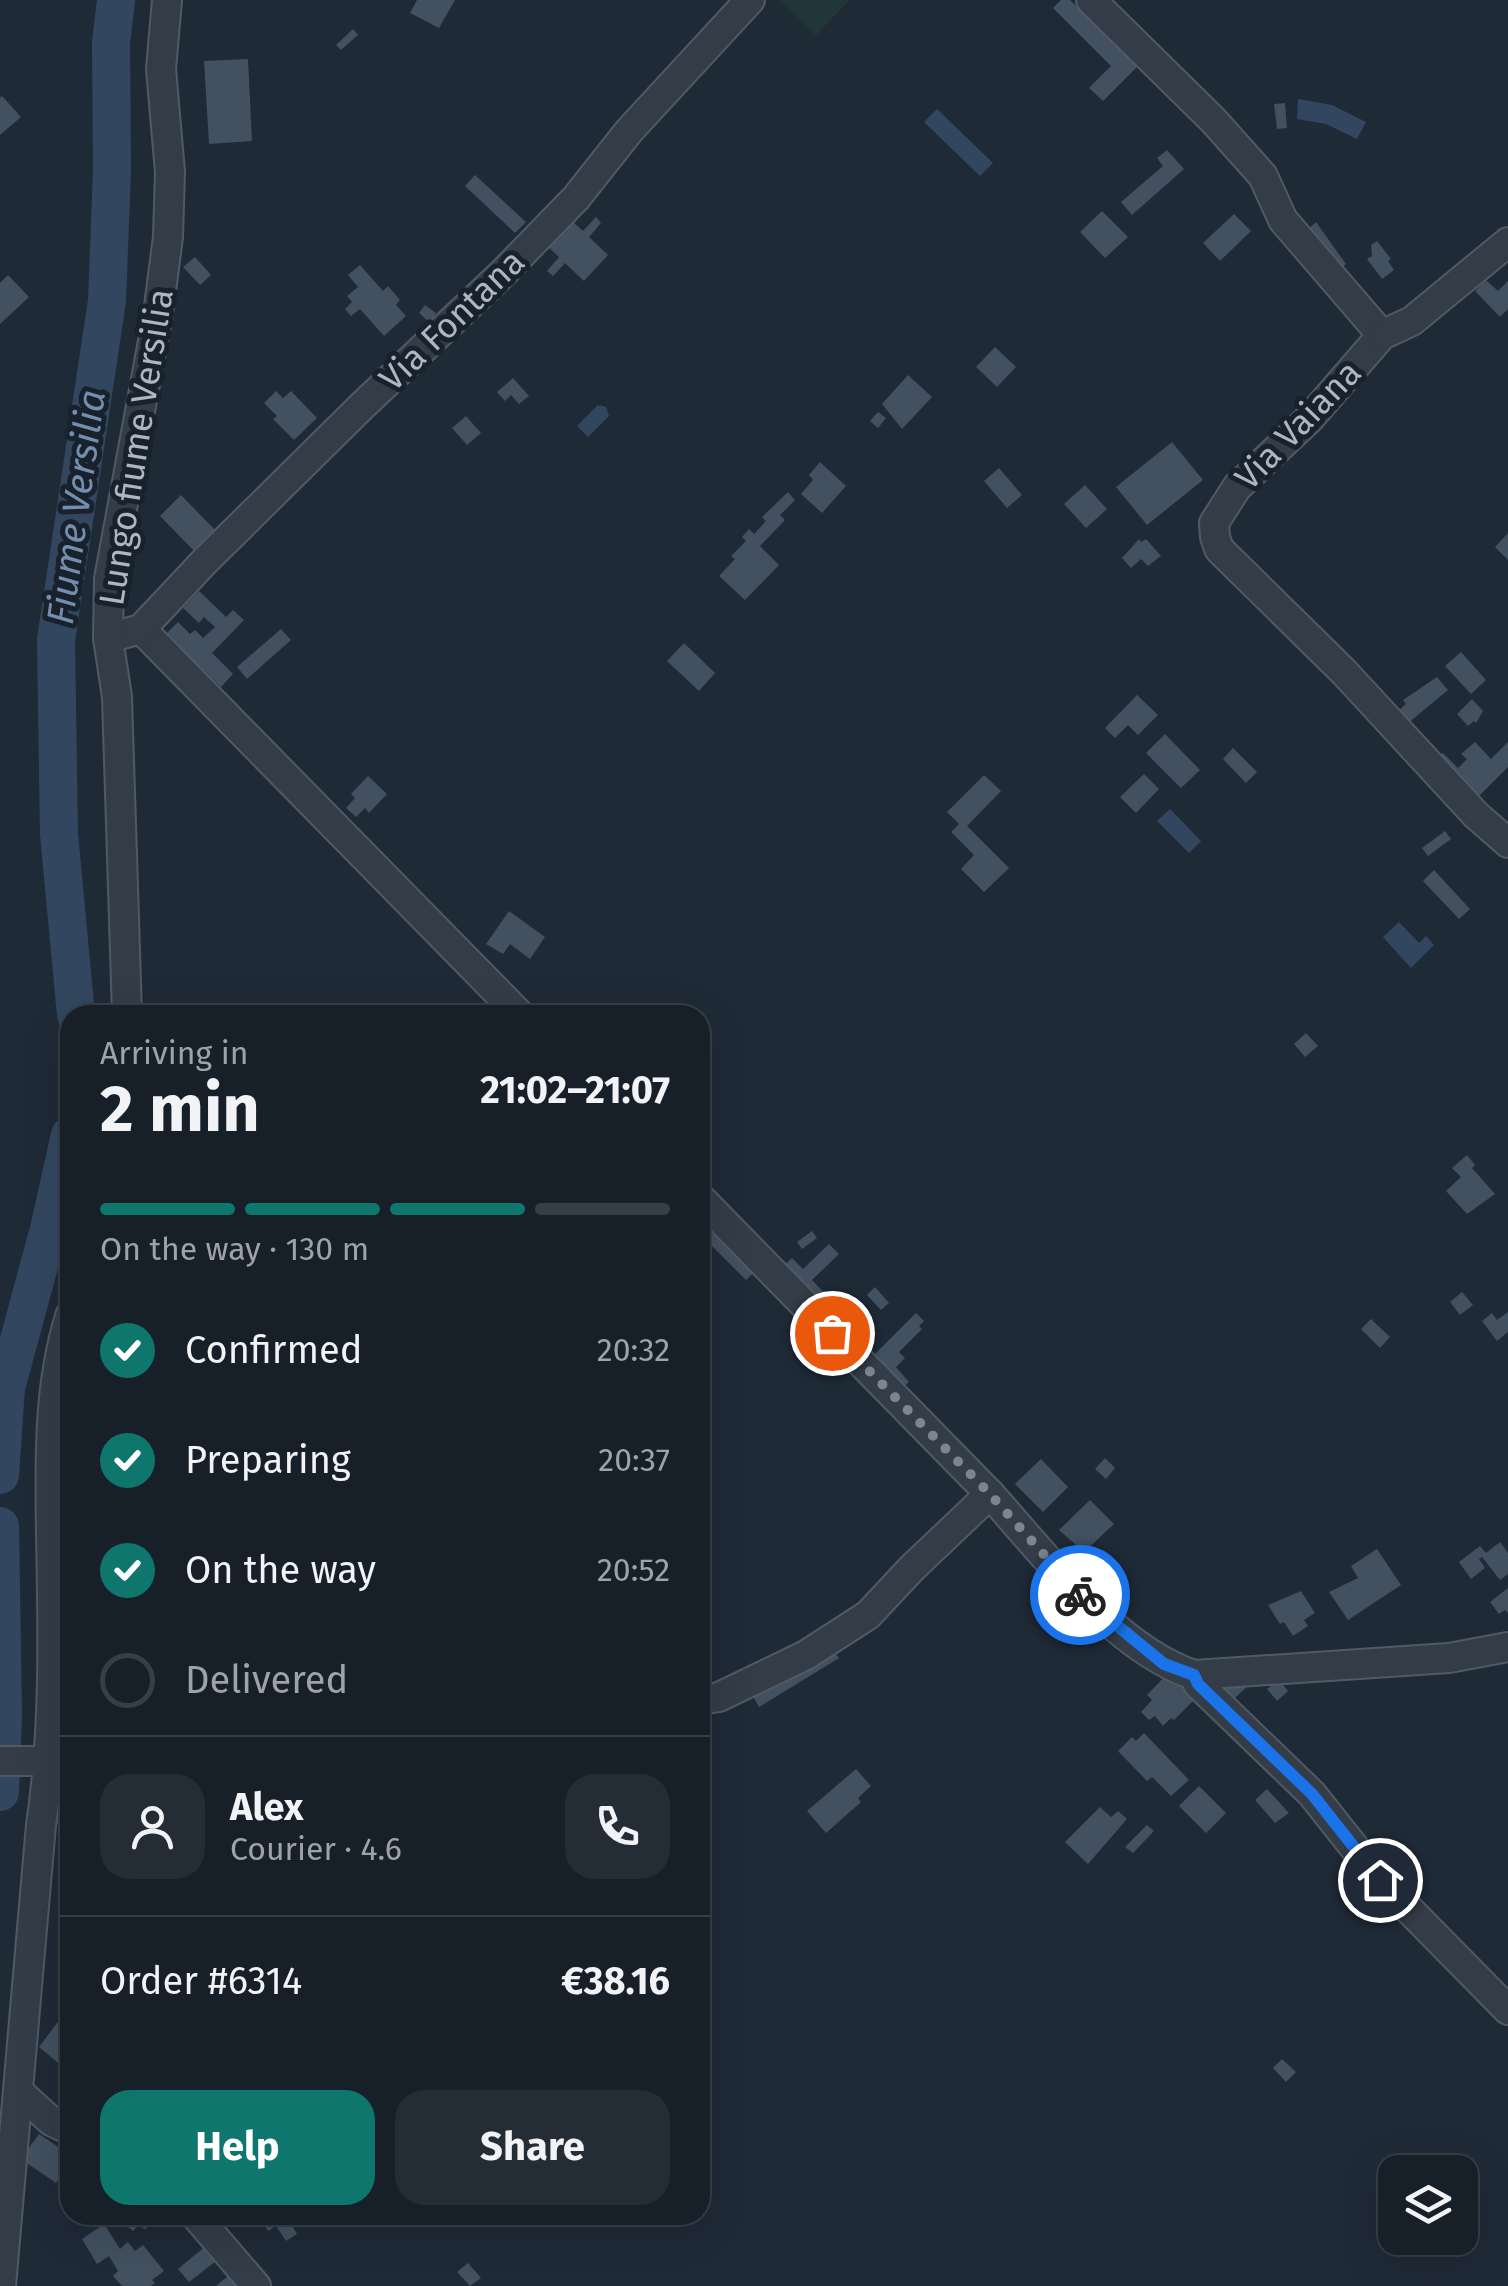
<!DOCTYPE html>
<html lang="en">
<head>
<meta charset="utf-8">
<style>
  :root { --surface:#172029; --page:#242d35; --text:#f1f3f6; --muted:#9ea3a8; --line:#363e46; --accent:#0f766e }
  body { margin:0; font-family:"Fira Sans",sans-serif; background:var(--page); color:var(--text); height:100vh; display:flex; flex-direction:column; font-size:38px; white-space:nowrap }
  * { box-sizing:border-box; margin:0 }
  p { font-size:32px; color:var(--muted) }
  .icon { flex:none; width:55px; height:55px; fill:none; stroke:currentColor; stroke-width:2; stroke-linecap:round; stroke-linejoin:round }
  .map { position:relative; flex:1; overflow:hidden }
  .drawer { position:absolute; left:60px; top:1005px; width:650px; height:1220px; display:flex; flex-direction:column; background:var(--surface); border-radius:30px; box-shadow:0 10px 40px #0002,0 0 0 2px var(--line) }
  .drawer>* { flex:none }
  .controls { position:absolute; left:1378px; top:2155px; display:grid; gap:20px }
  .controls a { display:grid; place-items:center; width:100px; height:100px; border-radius:20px; background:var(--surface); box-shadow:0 10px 40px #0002,0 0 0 2px var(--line); font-size:50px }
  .pin { position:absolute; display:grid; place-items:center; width:85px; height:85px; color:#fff; margin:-42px; border:5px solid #fff; border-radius:50%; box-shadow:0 2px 10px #0007 }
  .courier { position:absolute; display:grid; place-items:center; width:100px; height:100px; margin:-50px; border:8px solid #1a73e8; border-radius:50%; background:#fff; color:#222; box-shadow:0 2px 12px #0007 }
  .head em { font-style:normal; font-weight:700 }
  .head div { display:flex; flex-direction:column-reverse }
  .head { display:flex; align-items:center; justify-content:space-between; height:170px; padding:0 40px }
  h1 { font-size:65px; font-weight:700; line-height:75px }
  .bar { display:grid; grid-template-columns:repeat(4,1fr); gap:15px 10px; align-content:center; height:120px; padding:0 40px }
  .bar i { height:12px; border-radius:8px; background:var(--line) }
  .bar .active { background:var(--accent) }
  .bar p { grid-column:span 4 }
  .line { display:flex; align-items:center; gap:25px; padding:0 40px; border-top:2px solid var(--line) }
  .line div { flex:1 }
  .round { display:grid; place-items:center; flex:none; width:105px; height:105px; border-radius:30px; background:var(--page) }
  ol { padding:0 40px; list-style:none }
  li { display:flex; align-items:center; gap:30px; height:110px }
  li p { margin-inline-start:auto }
  li .icon { padding:10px; border-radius:50%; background:var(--accent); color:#fff; stroke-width:4 }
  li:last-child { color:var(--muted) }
  li i { width:55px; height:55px; border:5px solid var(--line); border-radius:50% }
  .action { display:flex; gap:20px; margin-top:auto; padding:20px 40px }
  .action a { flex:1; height:115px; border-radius:30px; background:var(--accent); color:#fff; font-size:40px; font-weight:700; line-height:115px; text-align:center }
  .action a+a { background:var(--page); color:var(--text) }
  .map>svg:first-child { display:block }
  .green { fill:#213638 }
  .water { fill:#32475f }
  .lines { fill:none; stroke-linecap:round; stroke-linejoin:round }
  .river { stroke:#32475f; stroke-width:38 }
  .building { fill:#42505f }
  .minor-casing { stroke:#505a65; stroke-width:32 }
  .minor { stroke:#333c47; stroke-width:28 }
  .done { stroke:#7b8693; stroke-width:10; stroke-dasharray:0 18 }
  .route { stroke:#1a73e8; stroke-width:12 }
  .labels { text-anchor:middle; stroke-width:10; stroke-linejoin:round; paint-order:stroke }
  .street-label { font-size:35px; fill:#adb7c4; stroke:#19212c }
  .water-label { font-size:38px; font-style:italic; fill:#748fad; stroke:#19212c }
</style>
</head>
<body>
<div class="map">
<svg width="1508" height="2286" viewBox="0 0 1508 2286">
  <rect width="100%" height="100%" fill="#1f2a37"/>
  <path class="green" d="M779 0H850L815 36Z"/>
  <g class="water">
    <path d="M1298 99 1332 105 1366 122 1357 139 1326 124 1297 119Z"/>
    <path d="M937 109 993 163 980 176 924 122Z"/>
    <path d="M598 405 606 407 609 416 588 437 577 426Z"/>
    <path d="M1170 809 1201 841 1189 853 1157 821Z"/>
    <path d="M1399 922 1419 943 1426 936 1434 945 1411 968 1383 937Z"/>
  </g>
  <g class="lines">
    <g class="river">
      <path d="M76 1015 59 834 56 640 107 301 112 170 111 43 116 0"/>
      <path d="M0 1475 6 1388 49 1229 70 1135"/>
      <path d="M0 1526 3 1716 0 1792"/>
    </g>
  </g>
  <g class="building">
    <path d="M417 0H455L439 28 410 13Z"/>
    <path d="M1061 0H1070L1138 66 1103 101 1089 88 1111 66 1053 8Z"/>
    <path d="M353 29 358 35 341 50 336 45Z"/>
    <path d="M248 59 252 141 209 144 204 61Z"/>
    <path d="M2 96 21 117 0 135V98Z"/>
    <path d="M1285 103 1287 128 1277 129 1274 104Z"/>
    <path d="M1167 150 1184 169 1132 215 1121 202 1163 166 1157 158Z"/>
    <path d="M475 175 526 222 515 233 465 186Z"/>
    <path d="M1102 211 1128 237 1105 258 1080 232Z"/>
    <path d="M1234 214 1251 231 1220 261 1203 243Z"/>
    <path d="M596 217 601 223 589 237 608 255 584 281 565 263 553 276 547 271 559 257 547 246 572 221 583 231Z"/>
    <path d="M1316 222 1346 264 1334 274 1302 235Z"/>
    <path d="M1377 241 1391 259 1388 261 1394 270 1382 279 1367 259 1372 256 1371 245Z"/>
    <path d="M195 257 211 275 200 285 183 267Z"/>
    <path d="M360 265 383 291 388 286 400 300 396 305 406 316 384 336 360 309 351 316 345 309 352 302 347 296 358 287 348 275Z"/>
    <path d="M8 275 29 297 0 324V283Z"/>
    <path d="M1486 280 1498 291 1508 281V309L1500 317 1475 291Z"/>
    <path d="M425 305 436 313 429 322 419 313Z"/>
    <path d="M995 347 1016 367 997 387 976 367Z"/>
    <path d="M908 375 932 397 902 429 882 404Z"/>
    <path d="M513 378 529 396 519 404 511 395 505 401 497 392Z"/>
    <path d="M276 391 283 398 291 391 317 418 294 440 273 419 277 416 264 403Z"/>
    <path d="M878 412 886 418 878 428 870 421Z"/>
    <path d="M466 416 481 433 467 445 452 428Z"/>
    <path d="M1172 442 1203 480 1147 525 1116 487Z"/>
    <path d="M820 462 846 486 822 513 801 494 813 480 809 475Z"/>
    <path d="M999 468 1022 495 1007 508 984 481Z"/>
    <path d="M1085 485 1107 509 1086 528 1064 504Z"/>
    <path d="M788 492 795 500 780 515 785 520 760 546 779 565 745 600 719 576 735 559 731 556 746 541 742 537 749 529 754 534 766 521 762 517Z"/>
    <path d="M181 495 217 532 198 555 160 516Z"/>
    <path d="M1508 533V560L1495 547Z"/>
    <path d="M1139 539 1141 542 1146 539 1161 556 1148 566 1141 559 1131 568 1122 558Z"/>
    <path d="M199 591 226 617 233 610 244 620 212 653 233 674 221 687 186 653 181 659 161 639 178 622 190 634 195 630 203 638 215 627 204 617 199 623 183 608Z"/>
    <path d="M281 629 291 640 247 679 237 667Z"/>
    <path d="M684 643 715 673 699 691 667 661Z"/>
    <path d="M1461 652 1486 680 1471 694 1445 666Z"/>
    <path d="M1437 677 1448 690 1407 724 1397 712 1406 704 1403 700Z"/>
    <path d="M1137 695 1158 715 1138 735 1128 725 1115 738 1105 728Z"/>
    <path d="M1472 699 1483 711 1476 723 1474 721 1468 726 1457 714Z"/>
    <path d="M1165 734 1200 770 1181 788 1146 753Z"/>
    <path d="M1475 742 1491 759 1508 742V767L1473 802 1433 762 1443 753 1458 768 1467 759 1461 754Z"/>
    <path d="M1233 748 1257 772 1246 783 1223 759Z"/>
    <path d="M1144 774 1159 789 1136 813 1120 797Z"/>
    <path d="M984 775 1001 791 967 826 1009 868 984 892 961 869 974 855 951 832 959 824 947 812Z"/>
    <path d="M368 776 387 794 369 813 365 808 356 817 346 808 355 798 351 794Z"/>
    <path d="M1445 831 1451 839 1428 856 1422 848Z"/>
    <path d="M1434 870 1470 909 1459 919 1423 881Z"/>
    <path d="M509 911 545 937 530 959 510 944 503 954 486 944Z"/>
    <path d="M1306 1033 1318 1046 1305 1057 1294 1044Z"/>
    <path d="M1467 1155 1475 1165 1472 1168 1495 1194 1467 1214 1446 1191 1461 1177 1452 1168Z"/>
    <path d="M722 1226 761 1266 746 1280 706 1240Z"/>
    <path d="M812 1231 817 1238 802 1249 797 1242Z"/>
    <path d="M829 1244 839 1254 812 1280 838 1307 842 1303 861 1323 850 1333 780 1269 792 1258 803 1269Z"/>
    <path d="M875 1287 889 1303 881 1310 867 1295Z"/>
    <path d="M1462 1292 1473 1305 1460 1315 1450 1302Z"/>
    <path d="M1508 1312V1332L1497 1341 1482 1321 1492 1313 1497 1320Z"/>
    <path d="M916 1313 924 1321 919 1326 922 1329 899 1352 905 1358 896 1367 909 1382 900 1390 870 1359Z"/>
    <path d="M1371 1319 1390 1337 1380 1348 1361 1329Z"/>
    <path d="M1105 1458 1115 1468 1106 1479 1095 1469Z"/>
    <path d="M1041 1459 1068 1487 1043 1512 1015 1484Z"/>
    <path d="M1090 1500 1114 1524 1084 1552 1059 1530Z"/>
    <path d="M1500 1542 1508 1553V1574L1500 1580 1482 1557 1479 1559 1485 1568 1471 1579 1459 1562 1480 1546 1486 1553Z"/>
    <path d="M1377 1549 1401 1585 1348 1620 1329 1592 1358 1578 1351 1566Z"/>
    <path d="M1508 1588V1613L1505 1610 1499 1614 1490 1602Z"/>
    <path d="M1301 1591 1315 1613 1304 1620 1308 1626 1293 1636 1284 1622 1280 1624 1268 1605Z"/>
    <path d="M829 1646 839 1658 759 1707 750 1691Z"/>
    <path d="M1172 1669 1201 1693 1174 1720 1171 1718 1163 1726 1155 1716 1149 1720 1141 1712 1152 1700 1147 1695Z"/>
    <path d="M1239 1677 1248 1686 1226 1706 1204 1679Z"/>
    <path d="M1279 1680 1288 1691 1277 1701 1267 1689Z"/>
    <path d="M1144 1733 1189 1780 1171 1796 1152 1777 1147 1781 1118 1751 1132 1737 1136 1741Z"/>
    <path d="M856 1769 871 1786 858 1798 861 1802 826 1833 807 1811Z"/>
    <path d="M1199 1786 1226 1813 1206 1833 1179 1806Z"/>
    <path d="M1267 1789 1289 1813 1275 1823 1255 1800Z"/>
    <path d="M70 1793V1832L52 1821 62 1795 65 1798Z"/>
    <path d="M1100 1807 1111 1817 1118 1811 1127 1819 1088 1864 1065 1842Z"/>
    <path d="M1147 1825 1154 1831 1133 1853 1125 1847Z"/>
    <path d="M70 2014V2059L63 2067 39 2047 60 2019 64 2022Z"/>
    <path d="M1282 2059 1296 2072 1286 2082 1273 2068Z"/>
    <path d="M39 2134 70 2155V2163L56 2183 21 2159Z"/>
    <path d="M113 2215H167L145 2229 138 2225 133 2231Z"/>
    <path d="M277 2215H286L297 2234 286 2241 276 2226 268 2231 265 2226Z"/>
    <path d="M104 2224 120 2249 128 2242 135 2251 143 2245 164 2271 152 2280 155 2283 151 2286H122L113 2276 118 2271 109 2256 97 2264 82 2239Z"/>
    <path d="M213 2240 225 2254 189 2282 178 2269Z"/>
    <path d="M468 2263 481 2278 470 2286 457 2272Z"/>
    <path d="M237 2269 251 2286H216Z"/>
  </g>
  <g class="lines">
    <g class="minor-casing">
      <g id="minor">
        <path d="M1091 0 1213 120 1263 176 1283 220 1382 335 1310 418 1237 487 1214 523 1215 537 1219 549 1344 672 1476 815 1508 843"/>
        <path d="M1382 335 1412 321 1508 242"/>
        <path d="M141 629 520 1015"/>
        <path d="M108 638 141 629 205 561 363 405 503 273 576 198 629 131 750 0"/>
        <path d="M127 1015 117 697 108 638 109 579 158 314 168 237 170 172 161 69 167 0"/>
        <path d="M700 1198 990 1494"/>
        <path d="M1194 1675 1198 1684 1312 1794 1380 1880 1508 2010"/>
        <path d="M700 1700 719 1697 806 1655 868 1615 912 1568 990 1494C1045 1555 1115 1649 1194 1675L1449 1658 1508 1647"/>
        <path d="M0 1761H70"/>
        <path d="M18 2091 51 2121 70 2130"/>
        <path d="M195 2215 256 2286"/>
        <path d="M1 2286 41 1825C55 1730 53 1632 51 1535 50 1461 48 1388 70 1316"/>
      </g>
    </g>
    <use href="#minor" class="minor"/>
  </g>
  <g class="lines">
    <path class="done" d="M832 1333 990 1494 1080 1595"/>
    <path class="route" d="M1080 1595 1164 1664 1194 1675 1198 1684 1312 1794 1380 1880"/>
  </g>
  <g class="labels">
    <g class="street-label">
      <text transform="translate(452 320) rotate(-44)" y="12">Via Fontana</text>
      <text transform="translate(1298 425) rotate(-46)" y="12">Via Vaiana</text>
      <text transform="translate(136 447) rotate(-81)" y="12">Lungo fiume Versilia</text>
    </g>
    <g class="water-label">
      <text transform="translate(76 507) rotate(-82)" y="13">Fiume Versilia</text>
    </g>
  </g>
</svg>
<div class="controls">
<a><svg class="icon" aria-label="layers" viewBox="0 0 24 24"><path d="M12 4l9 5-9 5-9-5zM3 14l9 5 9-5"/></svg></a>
</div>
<div class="pin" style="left:832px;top:1333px;background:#ea580c"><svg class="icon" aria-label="bag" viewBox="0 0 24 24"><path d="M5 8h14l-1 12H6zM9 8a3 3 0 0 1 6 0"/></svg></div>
<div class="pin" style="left:1380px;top:1880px;background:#1f2937"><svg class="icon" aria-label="home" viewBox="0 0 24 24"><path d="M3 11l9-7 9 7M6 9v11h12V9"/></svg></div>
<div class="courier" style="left:1080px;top:1595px"><svg class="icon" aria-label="bike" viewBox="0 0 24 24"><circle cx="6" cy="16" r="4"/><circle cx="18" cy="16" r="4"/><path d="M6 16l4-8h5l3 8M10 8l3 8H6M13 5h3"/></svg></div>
<section class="drawer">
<div class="head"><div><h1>2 min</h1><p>Arriving in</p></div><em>21:02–21:07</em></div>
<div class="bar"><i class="active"></i><i class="active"></i><i class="active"></i><i></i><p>On the way · 130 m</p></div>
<ol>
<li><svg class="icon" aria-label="check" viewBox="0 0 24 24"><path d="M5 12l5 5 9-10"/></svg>Confirmed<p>20:32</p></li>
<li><svg class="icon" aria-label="check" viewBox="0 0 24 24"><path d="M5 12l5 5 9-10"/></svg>Preparing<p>20:37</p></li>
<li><svg class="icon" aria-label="check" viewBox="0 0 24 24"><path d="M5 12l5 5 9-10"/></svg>On the way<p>20:52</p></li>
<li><i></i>Delivered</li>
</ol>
<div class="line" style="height:180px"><a class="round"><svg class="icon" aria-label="person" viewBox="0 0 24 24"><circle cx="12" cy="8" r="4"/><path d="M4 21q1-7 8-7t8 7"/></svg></a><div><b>Alex</b><p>Courier · 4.6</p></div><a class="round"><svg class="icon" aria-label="phone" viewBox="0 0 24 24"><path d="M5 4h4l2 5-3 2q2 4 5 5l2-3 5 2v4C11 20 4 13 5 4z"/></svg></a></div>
<div class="line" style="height:130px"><div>Order #6314</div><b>€38.16</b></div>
<div class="action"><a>Help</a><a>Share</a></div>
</section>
</div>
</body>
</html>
